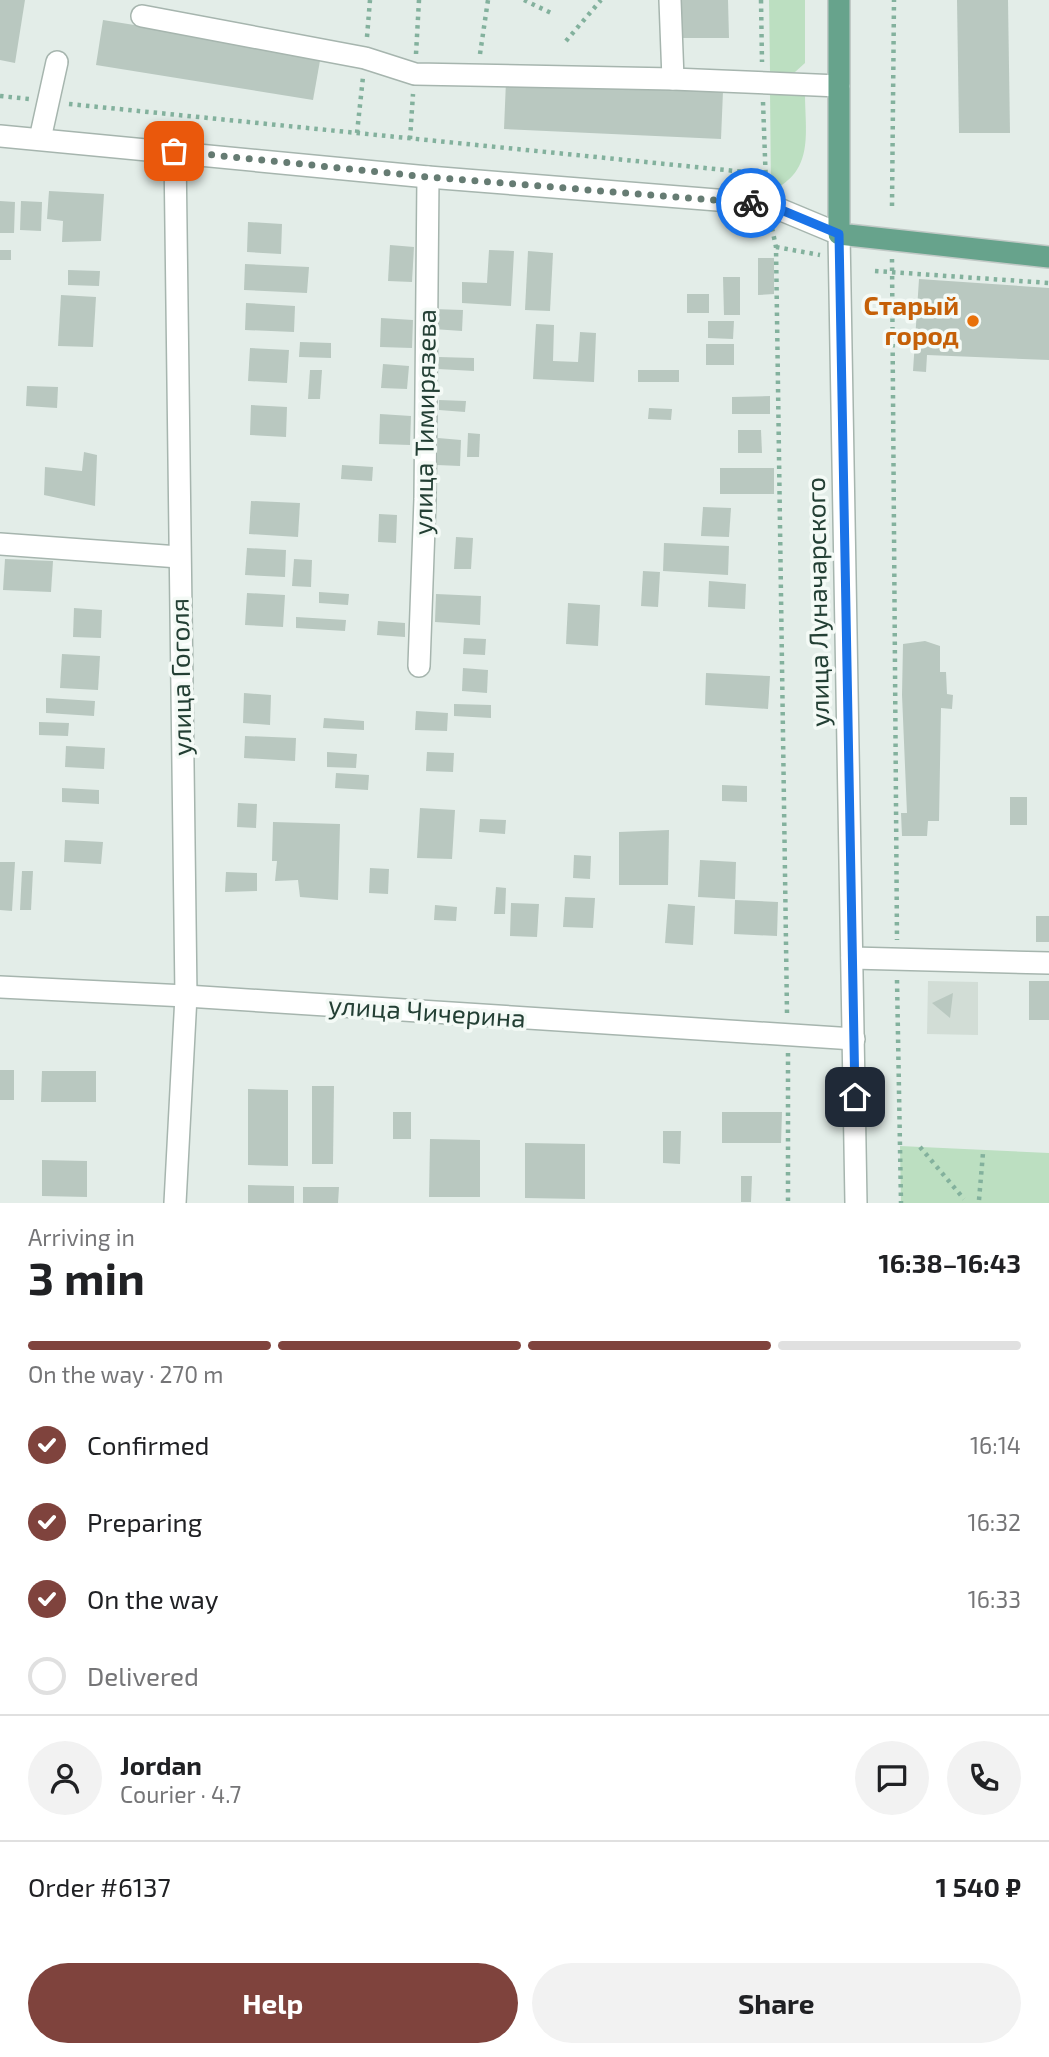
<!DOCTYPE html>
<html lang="en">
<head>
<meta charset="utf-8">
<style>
  :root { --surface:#fff; --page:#f2f2f2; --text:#202124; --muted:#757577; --line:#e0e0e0; --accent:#7f433d }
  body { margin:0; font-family:"Exo 2",sans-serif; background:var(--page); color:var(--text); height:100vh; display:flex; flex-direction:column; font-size:26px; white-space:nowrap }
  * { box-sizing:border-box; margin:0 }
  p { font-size:23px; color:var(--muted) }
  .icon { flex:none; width:38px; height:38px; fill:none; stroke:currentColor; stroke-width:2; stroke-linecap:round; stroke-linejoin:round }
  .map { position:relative; height:1203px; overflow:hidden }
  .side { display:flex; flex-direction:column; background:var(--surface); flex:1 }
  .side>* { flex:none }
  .pin { position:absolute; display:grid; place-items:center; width:60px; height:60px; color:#fff; margin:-30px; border-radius:14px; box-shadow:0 4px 10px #0006 }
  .courier { position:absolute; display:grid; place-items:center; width:70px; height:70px; margin:-35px; border:5px solid #1a73e8; border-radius:50%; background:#fff; color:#222; box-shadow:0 2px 9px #0007 }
  .overview em { font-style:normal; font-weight:700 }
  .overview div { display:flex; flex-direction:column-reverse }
  .overview { display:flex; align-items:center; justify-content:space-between; height:119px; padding:0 28px }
  h1 { font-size:46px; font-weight:700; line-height:52px }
  .bar { display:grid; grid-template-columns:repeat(4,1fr); gap:10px 7px; align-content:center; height:84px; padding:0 28px }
  .bar i { height:9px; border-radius:5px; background:var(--line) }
  .bar .on { background:var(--accent) }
  .bar p { grid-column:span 4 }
  .line { display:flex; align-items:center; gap:18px; padding:0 28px; border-top:2px solid var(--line) }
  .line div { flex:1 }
  .round { display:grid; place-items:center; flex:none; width:74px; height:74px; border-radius:37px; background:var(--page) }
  ol { padding:0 28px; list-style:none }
  li { display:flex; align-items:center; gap:21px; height:77px }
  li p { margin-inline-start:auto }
  li .icon { padding:7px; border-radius:50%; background:var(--accent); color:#fff; stroke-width:4 }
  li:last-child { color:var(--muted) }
  li i { width:38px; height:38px; border:4px solid var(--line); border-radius:50% }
  .cta { display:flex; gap:14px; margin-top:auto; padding:14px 28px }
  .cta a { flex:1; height:80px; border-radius:42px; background:var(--accent); color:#fff; font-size:28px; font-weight:700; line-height:80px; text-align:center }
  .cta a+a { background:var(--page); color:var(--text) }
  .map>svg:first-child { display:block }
  .built { fill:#d2ddd6 }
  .green { fill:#bcdfc1 }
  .building { fill:#b9c8c0 }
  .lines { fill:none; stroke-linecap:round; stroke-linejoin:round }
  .minor-casing { stroke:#a6b5ae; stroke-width:24 }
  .major-casing { stroke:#c1c9c6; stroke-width:24 }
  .path { stroke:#83b19d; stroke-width:4.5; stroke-dasharray:3.5 5; stroke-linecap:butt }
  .minor { stroke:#fff; stroke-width:21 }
  .major { stroke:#67a38c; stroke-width:21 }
  .done { stroke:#667c73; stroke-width:7; stroke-dasharray:0 12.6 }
  .route { stroke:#1a73e8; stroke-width:9 }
  .food-dot { fill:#e8710a; stroke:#f4faf6; stroke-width:2.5 }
  .labels { text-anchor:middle; stroke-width:7; stroke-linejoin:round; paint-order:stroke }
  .food-label { font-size:26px; font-weight:bold; fill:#c56008; stroke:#f4faf6; text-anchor:end }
  .street-label { font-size:26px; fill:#233f34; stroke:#f4faf6 }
</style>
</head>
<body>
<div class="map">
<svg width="1049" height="1203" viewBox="0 0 1049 1203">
  <rect width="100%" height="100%" fill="#e3ede8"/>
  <path class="built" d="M928 981 978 982V1035L927 1034Z"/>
  <g class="green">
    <path d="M769 0H805V63L795 72H770Z"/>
    <path d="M770 91 805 93C805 133 815 171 771 191Z"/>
    <path d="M900 1146 1049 1153V1203H901Z"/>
  </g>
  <g class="building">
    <path d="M0 0H25L15 63 0 60Z"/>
    <path d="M675 0H728L729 38H675Z"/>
    <path d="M957 0H1008L1010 133H959Z"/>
    <path d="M103 20 321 55 313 100 96 65Z"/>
    <path d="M506 81 723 91 721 139 504 129Z"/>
    <path d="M49 191 104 194 101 241 62 242 63 221 47 219Z"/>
    <path d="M0 201 15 202 14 233H0Z"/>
    <path d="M21 201 42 202 41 231 20 230Z"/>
    <path d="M248 222 282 224 281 254 247 252Z"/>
    <path d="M390 245 414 247 412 282 388 281Z"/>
    <rect x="0" y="250" width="11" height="10"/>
    <path d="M489 250 514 251 511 306 462 303V282L487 283Z"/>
    <path d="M528 251 553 253 550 311 525 310Z"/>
    <path d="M758 258H774V294L758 295Z"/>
    <path d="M245 264 309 267 307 293 244 290Z"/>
    <path d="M68 270 100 271 99 286 68 285Z"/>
    <path d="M723 277H740V315H724Z"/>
    <path d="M919 279 1049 288V360L927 355 926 372 913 371Z"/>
    <rect x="687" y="294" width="22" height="19"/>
    <path d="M61 295 96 297 93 347 58 346Z"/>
    <path d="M246 303 295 306 294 332 245 330Z"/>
    <path d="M433 309 463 310 462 331 433 329Z"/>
    <path d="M381 318 413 320 412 348 380 347Z"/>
    <path d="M708 321H734L733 339 708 338Z"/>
    <path d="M536 324 554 325 553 361 578 362 580 332 596 333 594 382 533 379Z"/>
    <path d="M300 342 331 343V358L299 357Z"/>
    <rect x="706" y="344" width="28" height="21"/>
    <path d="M250 348 289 350 287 383 248 381Z"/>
    <path d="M439 357 474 358V371L438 369Z"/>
    <path d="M383 364 409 366 407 389 381 388Z"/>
    <path d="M310 370H322L320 399H308Z"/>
    <rect x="638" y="370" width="41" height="12"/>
    <path d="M27 386 58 387 57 408 26 406Z"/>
    <path d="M770 396V414H732V397Z"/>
    <path d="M439 400 466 401 465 412 439 410Z"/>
    <path d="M251 405 287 407 286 437 250 435Z"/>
    <path d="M649 408 672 409 671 420 648 419Z"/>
    <path d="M380 414 411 416 410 445 379 444Z"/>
    <path d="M738 430H761L762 453H738Z"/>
    <path d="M468 433 480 434 479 457H467Z"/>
    <path d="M438 438 461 440 460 466 437 465Z"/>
    <path d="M84 452 97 455 95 506 44 495 45 467 82 471Z"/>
    <path d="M342 465 373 467 372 481 341 479Z"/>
    <rect x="720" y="468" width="54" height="26"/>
    <path d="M251 501 300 503 298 537 249 534Z"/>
    <path d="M703 507 731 508 729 537 701 536Z"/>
    <path d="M379 514 397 515 396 543 378 542Z"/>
    <path d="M456 537 473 538 471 569H454Z"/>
    <path d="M664 543 729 546 728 575 663 571Z"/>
    <path d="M247 548 286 550 285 577 245 575Z"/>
    <path d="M5 559 53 561 51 592 3 590Z"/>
    <path d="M294 559 312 560 311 587 292 586Z"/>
    <path d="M643 571 660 572 658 607 641 606Z"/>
    <path d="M709 581 746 584 745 609 708 607Z"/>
    <path d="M319 592 349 594 348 605 319 603Z"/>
    <path d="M247 593 285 595 283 627 245 625Z"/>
    <path d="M436 594 481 596 480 625 435 622Z"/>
    <path d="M568 603 600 605 598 646 566 644Z"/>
    <path d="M74 608 102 610 101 638 73 637Z"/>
    <path d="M296 617 346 620 345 631 296 628Z"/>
    <path d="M378 621 405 623V637L377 635Z"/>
    <path d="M464 638 486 639 485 655 463 654Z"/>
    <path d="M925 641 940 646V672H946L947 694 953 695 952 709 941 708 939 821H928L927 836H902L901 813H907L902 695 903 644Z"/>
    <path d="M62 654 100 656 98 690 60 688Z"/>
    <path d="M463 668 488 670 487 693 462 691Z"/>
    <path d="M706 673 770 676 768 709 705 705Z"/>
    <path d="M244 693 271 695 270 725 243 723Z"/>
    <path d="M46 698 95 701 94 716 46 713Z"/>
    <path d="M454 704 491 705V718L454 716Z"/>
    <path d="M416 711 448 713 447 731 415 730Z"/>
    <path d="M324 718 364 721V730L323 728Z"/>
    <path d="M39 722 69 723 68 736 39 735Z"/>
    <path d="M245 736 296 738 295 761 244 758Z"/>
    <path d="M66 746 105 748 104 769 65 767Z"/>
    <path d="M327 752 357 754 356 768 327 767Z"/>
    <path d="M427 752 454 753 453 772 426 771Z"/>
    <path d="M336 773 369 775 368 790 335 788Z"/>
    <path d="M722 785 747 786V802L722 801Z"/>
    <path d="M62 788 99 790V804L62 802Z"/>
    <rect x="1010" y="797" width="17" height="28"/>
    <path d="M238 803 257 804 256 828 237 827Z"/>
    <path d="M420 808 455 810 452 859 417 858Z"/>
    <path d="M480 819 506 820 505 834 479 832Z"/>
    <path d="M273 822 340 824 338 900 300 897 298 880 275 881 277 861H272Z"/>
    <path d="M669 830 668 885H619V832Z"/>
    <path d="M65 840 103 842 101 864 64 862Z"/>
    <path d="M574 855 591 856 590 879 573 878Z"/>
    <path d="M700 860 736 862 735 899 698 897Z"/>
    <path d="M0 862H15L12 911 0 910Z"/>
    <path d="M370 868 389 869 388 894 369 893Z"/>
    <path d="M22 871H33L31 910H20Z"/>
    <path d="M226 872 257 873V891L225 892Z"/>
    <path d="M496 887 506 888 505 914H494Z"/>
    <path d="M565 897 595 898 593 928 563 927Z"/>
    <path d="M735 900 778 902 777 936 734 934Z"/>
    <path d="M511 903 539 904 537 937 510 936Z"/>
    <path d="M668 904 695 906 693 945 665 943Z"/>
    <path d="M435 905 457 907 456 921 434 920Z"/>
    <rect x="1036" y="916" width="13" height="26"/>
    <rect x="1029" y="981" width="20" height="39"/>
    <path d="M953 993 950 1018 932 1003Z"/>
    <rect x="0" y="1070" width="14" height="30"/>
    <path d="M42 1071H96V1102H41Z"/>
    <path d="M312 1086H334L333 1164H312Z"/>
    <path d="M248 1089 288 1090V1166L248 1165Z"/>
    <rect x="393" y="1112" width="18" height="27"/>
    <path d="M722 1112H782L781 1143H722Z"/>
    <path d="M663 1131H681L680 1164 663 1163Z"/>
    <path d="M430 1139 480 1140V1197H429Z"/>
    <path d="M525 1143 585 1144V1199L525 1198Z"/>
    <path d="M42 1160 87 1161V1197L42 1196Z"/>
    <path d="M741 1176H752L751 1202H741Z"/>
    <path d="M248 1185 294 1186V1203H248Z"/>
    <path d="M303 1187H339L338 1203H303Z"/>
  </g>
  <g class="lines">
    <g class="minor-casing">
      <g id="minor">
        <path d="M670 0 673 79 839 86"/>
        <path d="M142 16 365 58 415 74 673 79"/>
        <path d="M0 136 428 177 767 204 839 234 856 1203"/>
        <path d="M40 139 57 62"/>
        <path d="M175 151 186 996 175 1203"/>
        <path d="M0 544 179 557"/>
        <path d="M419 666 425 499 428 177"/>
        <path d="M852 958 1049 963"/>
        <path d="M0 987 186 996 854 1039"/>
      </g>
    </g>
    <g class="major-casing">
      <path id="major" d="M839 0V234L1049 257"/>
    </g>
    <g class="path">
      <path d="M524 0 551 13"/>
      <path d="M761 0 762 62"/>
      <path d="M367 37 370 0"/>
      <path d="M566 41 601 0"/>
      <path d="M416 54 419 0"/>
      <path d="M480 54 488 0"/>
      <path d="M0 96 29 99"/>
      <path d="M763 102 766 185"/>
      <path d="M69 104 765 174"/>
      <path d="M357 133 363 77"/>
      <path d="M410 139 413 94"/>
      <path d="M892 206 894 0"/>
      <path d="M772 228 776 247 787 1013"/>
      <path d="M776 247 820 255"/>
      <path d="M892 259 897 940"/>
      <path d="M875 271 1049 283"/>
      <path d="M897 980 901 1203"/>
      <path d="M788 1053V1203"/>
      <path d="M920 1147 964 1199"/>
      <path d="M979 1200 983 1153"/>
    </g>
    <use href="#minor" class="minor"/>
    <use href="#major" class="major"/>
  </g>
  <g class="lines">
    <path class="done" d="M174 151 428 177 751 203"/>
    <path class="route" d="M751 203 767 204 839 234 855 1097"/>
  </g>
  <circle class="food-dot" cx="973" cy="321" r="7"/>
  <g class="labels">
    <g class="food-label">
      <text x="959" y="315">Старый<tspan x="959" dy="30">город</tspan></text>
    </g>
    <g class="street-label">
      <text transform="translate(425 422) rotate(-89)" y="9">улица Тимирязева</text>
      <text transform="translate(818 602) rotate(-91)" y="9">улица Луначарского</text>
      <text transform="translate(181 677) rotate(-91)" y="9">улица Гоголя</text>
      <text transform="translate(427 1012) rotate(4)" y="9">улица Чичерина</text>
    </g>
  </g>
</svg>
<div class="pin" style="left:174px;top:151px;background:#ea580c"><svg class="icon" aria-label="bag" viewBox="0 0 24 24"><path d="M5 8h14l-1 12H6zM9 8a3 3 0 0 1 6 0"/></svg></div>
<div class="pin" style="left:855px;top:1097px;background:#1f2937"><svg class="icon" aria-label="home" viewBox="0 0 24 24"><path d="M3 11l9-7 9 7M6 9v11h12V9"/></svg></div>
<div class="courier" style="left:751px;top:203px"><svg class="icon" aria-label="bike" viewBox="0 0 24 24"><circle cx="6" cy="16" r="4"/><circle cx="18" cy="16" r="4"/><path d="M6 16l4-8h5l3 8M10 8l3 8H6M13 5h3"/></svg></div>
</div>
<section class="side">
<div class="overview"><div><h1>3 min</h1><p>Arriving in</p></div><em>16:38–16:43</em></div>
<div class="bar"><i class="on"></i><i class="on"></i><i class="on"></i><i></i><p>On the way · 270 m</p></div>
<ol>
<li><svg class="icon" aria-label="check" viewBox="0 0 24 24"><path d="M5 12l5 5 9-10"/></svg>Confirmed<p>16:14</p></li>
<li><svg class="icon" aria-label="check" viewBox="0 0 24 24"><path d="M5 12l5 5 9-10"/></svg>Preparing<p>16:32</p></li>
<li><svg class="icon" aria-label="check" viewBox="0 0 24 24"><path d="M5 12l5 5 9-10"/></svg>On the way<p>16:33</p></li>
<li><i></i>Delivered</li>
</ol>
<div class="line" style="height:126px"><a class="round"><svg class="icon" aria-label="person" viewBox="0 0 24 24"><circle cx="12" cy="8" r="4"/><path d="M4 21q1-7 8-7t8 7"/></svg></a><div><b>Jordan</b><p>Courier · 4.7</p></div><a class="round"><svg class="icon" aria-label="chat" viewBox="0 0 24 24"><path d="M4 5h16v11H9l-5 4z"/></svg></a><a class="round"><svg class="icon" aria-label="phone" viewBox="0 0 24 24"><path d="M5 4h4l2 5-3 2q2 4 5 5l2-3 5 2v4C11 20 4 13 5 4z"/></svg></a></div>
<div class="line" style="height:91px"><div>Order #6137</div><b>1 540 ₽</b></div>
<div class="cta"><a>Help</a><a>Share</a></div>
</section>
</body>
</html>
